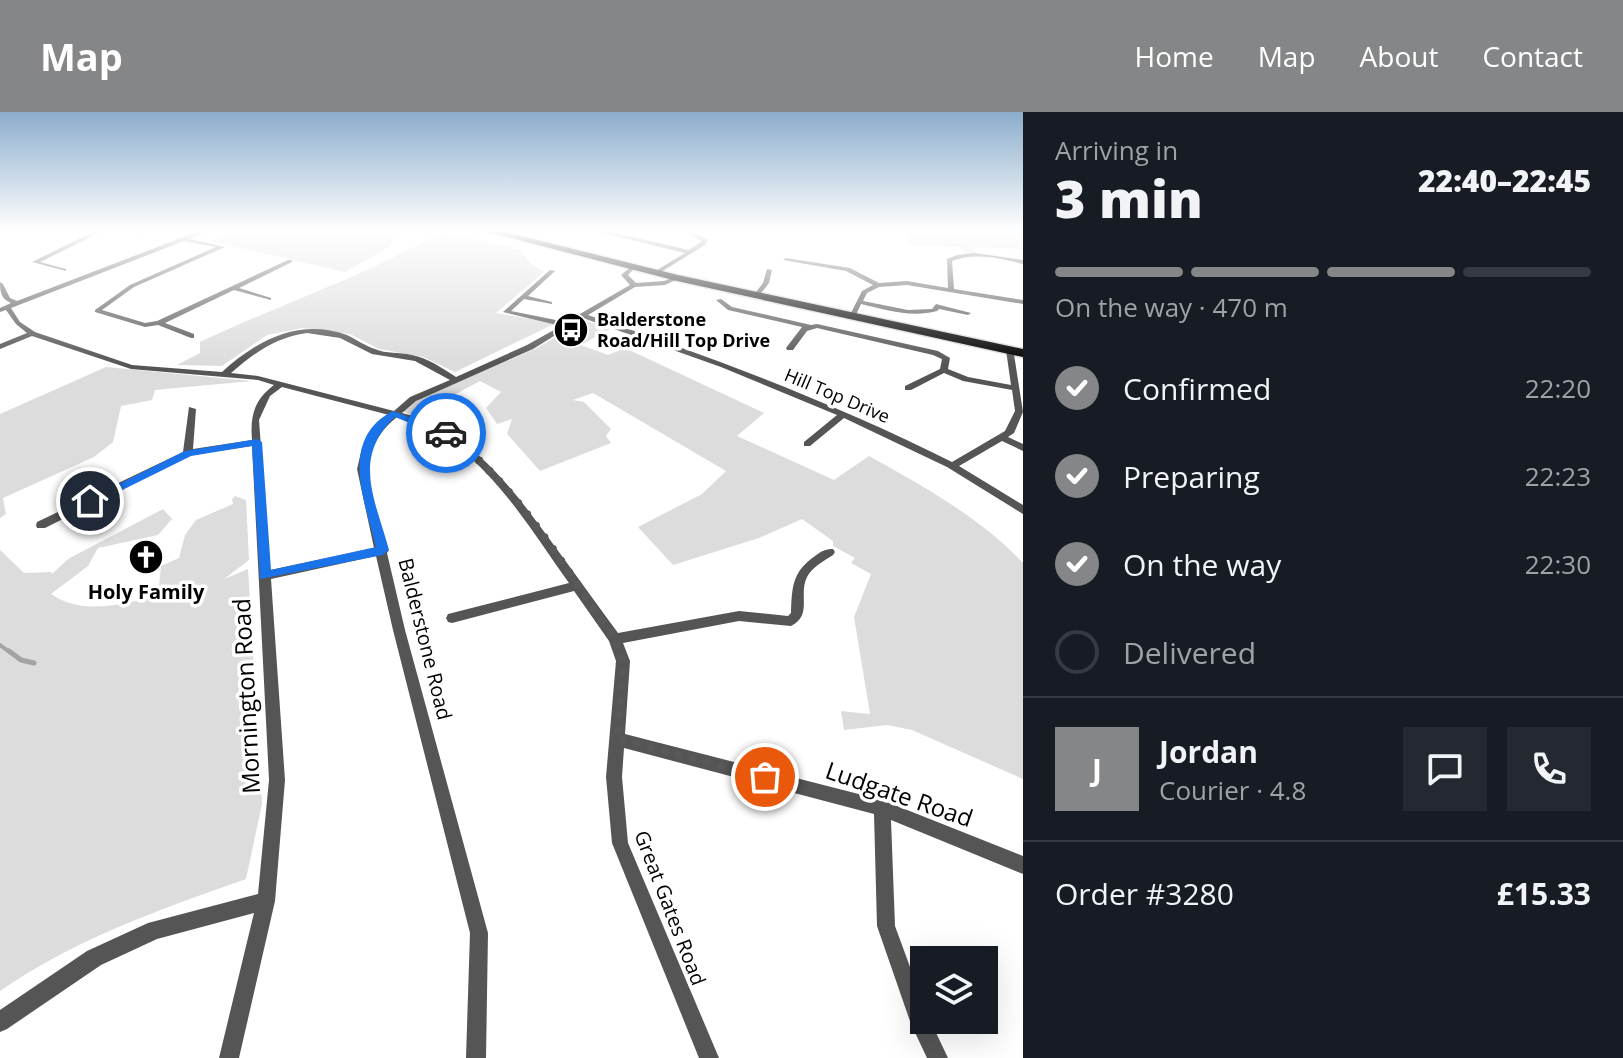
<!DOCTYPE html>
<html lang="en">
<head>
<meta charset="utf-8">
<style>
  :root { --surface:#171b24; --page:#242831; --text:#f1f3f6; --muted:#9ea1a6; --line:#363941; --accent:#858687 }
  body { margin:0; font-family:"Open Sans",sans-serif; background:var(--page); color:var(--text); height:100vh; display:flex; flex-direction:column; font-size:30px; white-space:nowrap }
  * { box-sizing:border-box; margin:0 }
  p { font-size:26px; color:var(--muted) }
  .icon { flex:none; width:44px; height:44px; fill:none; stroke:currentColor; stroke-width:2; stroke-linecap:round; stroke-linejoin:round }
  .map { position:relative; flex:1; overflow:hidden }
  .drawer { display:flex; flex-direction:column; background:var(--surface); width:600px }
  .drawer>* { flex:none }
  .controls { position:absolute; left:910px; top:834px; display:grid; gap:16px }
  .controls a { display:grid; place-items:center; width:88px; height:88px; border-radius:0px; background:var(--surface); box-shadow:0 8px 32px #0002; font-size:40px }
  .pin { position:absolute; display:grid; place-items:center; width:68px; height:68px; color:#fff; margin:-34px; border:4px solid #fff; border-radius:50%; box-shadow:0 2px 8px #0007 }
  .courier { position:absolute; display:grid; place-items:center; width:80px; height:80px; margin:-40px; border:6px solid #1a73e8; border-radius:50%; background:#fff; color:#222; box-shadow:0 2px 10px #0007 }
  .headline em { font-style:normal; font-weight:800 }
  .headline div { display:flex; flex-direction:column-reverse }
  .headline { display:flex; align-items:center; justify-content:space-between; height:136px; padding:0 32px }
  h1 { font-size:52px; font-weight:800; line-height:60px }
  .bar { display:grid; grid-template-columns:repeat(4,1fr); gap:12px 8px; align-content:center; height:96px; padding:0 32px }
  .bar i { height:10px; border-radius:6px; background:var(--line) }
  .bar .current { background:var(--accent) }
  .bar p { grid-column:span 4 }
  .line { display:flex; align-items:center; gap:20px; padding:0 32px; border-top:2px solid var(--line) }
  .line div { flex:1 }
  .round { display:grid; place-items:center; flex:none; width:84px; height:84px; border-radius:0px; background:var(--page) }
  ol { padding:0 32px; list-style:none }
  li { display:flex; align-items:center; gap:24px; height:88px }
  li p { margin-inline-start:auto }
  li .icon { padding:8px; border-radius:50%; background:var(--accent); color:#fff; stroke-width:4 }
  li:last-child { color:var(--muted) }
  li i { width:44px; height:44px; border:4px solid var(--line); border-radius:50% }
  header { display:flex; align-items:center; gap:48px; box-sizing:border-box; height:112px; padding:0 40px; background:var(--accent); color:#fff }
  header strong { font-size:38px }
  nav { display:flex; gap:44px; margin-inline-start:auto; font-size:28px }
  main { display:flex; flex:1; min-height:0 }
  .map>svg:first-child { display:block }
  .green { fill:#dcdcdc }
  .lines { fill:none; stroke-linecap:round; stroke-linejoin:round }
  .stream-far1 { stroke:#a3a3a3; stroke-width:4 }
  .stream { stroke:#a3a3a3; stroke-width:5 }
  .primary-casing { stroke:#dbdbdb; stroke-width:3 }
  .minor { fill:#555; fill-rule:evenodd }
  .primary { fill:#000; fill-rule:evenodd }
  .route { fill:#1a73e8 }
  .done { stroke:#595959; stroke-width:8; stroke-dasharray:0 14.4 }
  .labels { text-anchor:middle; stroke-width:7; stroke-linejoin:round; paint-order:stroke }
  .far-poi-label { font-size:18px; font-weight:bold; fill:#000; stroke:#fff; text-anchor:start }
  .far-street-label { font-size:18px; fill:#000; stroke:#fff }
  .poi-label { font-size:20px; font-weight:bold; fill:#000; stroke:#fff }
  .street-label { font-size:20px; fill:#000; stroke:#fff }
  .near-street-label { font-size:24px; fill:#000; stroke:#fff }
</style>
</head>
<body>
<header>
<strong>Map</strong>
<nav><a>Home</a><a>Map</a><a>About</a><a>Contact</a></nav>
</header>
<main>
<div class="map">
<svg width="1023" height="946" viewBox="0 0 1023 946">
  <rect width="100%" height="100%" fill="#fff"/>
  <g class="green">
    <path d="M227 119H396L389 135 345 160 211 129 226 123 223 121Z"/>
    <path d="M443 119 520 138 530 151 544 160 496 201 556 211 455 260 423 245 379 237 350 222 303 216 267 223 222 254 177 253 200 241V230C280 192 366 164 443 119Z"/>
    <path d="M907 119H1023V137L971 135 979 144H968L960 135 909 133Z"/>
    <path d="M584 208 610 217 581 233 608 243 625 236 764 301 737 324 834 368 869 344C923 374 981 406 1023 451V667L912 618 887 613 844 618 841 599 870 602 854 505 871 462 851 451 855 446 833 434V429L802 407 759 426 673 453 638 415 702 382 726 359 593 281 573 288 584 290 611 317 606 324 611 331 540 359 507 322 512 307 497 312 486 296 501 280 480 269 454 283 437 312 401 299 419 287 537 236Z"/>
    <path d="M106 255 252 269 155 278 152 288 121 294 113 330 94 345 3 386 6 402 0 406V302Z"/>
    <path d="M235 384 246 388 249 448 224 467 248 457 262 692 246 767C161 797 75 827 0 879V438L24 461 51 460 52 462 68 447 163 397 172 407 158 423 98 436 88 454 51 482C83 504 123 492 158 484L161 454 179 446 185 423 196 408 233 392 232 387Z"/>
  </g>
  <g class="lines">
    <path class="stream-far1" d="M0 533 11 541"/>
    <path class="stream" d="M9 539 21 548 34 551"/>
    <g class="primary-casing">
      <path id="primary" d="M484 119H501L678 163 1023 237V245L677 169Z"/>
    </g>
    <g class="minor">
      <path d="M95 119H103L40 150 66 157V159L32 150Z"/>
      <path d="M136 119H143L144 120 141 122Z"/>
      <path d="M199 119H207L190 127 225 135 134 175 102 198 145 211 157 209 288 148H292V150L239 176 271 186V188L234 178 165 211 194 222V226H191L158 213 145 215 95 200V198L130 173 216 135 184 129 11 196 20 210 35 220 132 253 222 260C257 228 299 206 347 223 356 227 365 234 375 237 386 242 399 240 412 243 428 246 442 256 456 265L527 233 561 214 503 200 550 158 555 159 528 184 552 190V192L524 187 511 199 566 210 630 173 621 163 633 153 636 155 628 163 636 171 664 169 677 164 680 166 665 173 635 175 588 203C712 245 834 291 952 350L1005 319 1015 299 1012 278 963 269 944 261 911 278H905V274L940 257 942 247 933 243 817 216 807 219 793 238H787L786 236 802 215 728 198 716 188 721 187 732 195 811 213 817 212 938 239 950 246 948 257 968 265 1011 273 1006 238 1013 236 1023 300 1014 321 1008 325 1023 332V339L1002 329 959 354 1023 393V402L947 355 844 306 810 334H804V330L837 303 721 255 583 206 533 237 416 289 402 301C473 319 515 380 556 436 577 464 597 493 618 521L739 499 788 504 791 501C792 475 792 460 815 444 822 439 825 437 833 437L835 440 833 443C824 449 812 455 807 465 798 483 813 503 791 514L739 509 623 531 630 549 625 622 882 688 1023 744V762L891 708 895 814 924 893V908H930L948 946H927L911 912 877 814 874 702 624 636 622 665 628 731 719 946H699L612 731 606 665 616 549 609 529 574 479 452 511 448 510 446 506 448 502 452 501 569 471C523 407 478 326 397 305 350 343 374 385 385 435L389 438 387 441 405 518 488 821 486 946H466L470 821 393 518 376 444 271 467 285 668 275 789 239 946H219L254 801 157 827 101 853 7 917 0 920V898L87 839 148 811 258 782 269 668 252 334 190 343 45 416H37L36 413 37 410 183 340 189 295 196 297 193 337 252 328C250 304 254 288 274 273L258 268 131 257 32 224 0 237V232L27 221 16 212 6 198 0 200V196L11 191C1 187 0 180 0 170L3 172 10 186 17 189ZM307 221 340 226 372 242 415 249 450 268 410 285 394 299 258 264 231 261C254 241 276 225 307 221ZM282 275 389 303 377 312 362 336 357 357 374 436 270 458 259 308 270 284Z"/>
      <path d="M595 119H606L689 138 702 129 683 119H691L708 128 705 133 656 163 654 160 685 141Z"/>
      <path d="M975 141 1023 148V152C1001 146 974 140 952 149L954 177 1023 188V192L907 173 879 175 867 181 863 189 908 198 932 197 936 192 971 201 968 203 939 197 937 199C911 206 887 198 861 192L855 205 852 207 849 205 862 179 873 173 846 159 783 148 786 146 850 156 879 171 907 169 948 176 947 147 957 143Z"/>
      <path d="M767 157 772 158 769 171 758 185H754L753 184 763 171Z"/>
    </g>
    <use href="#primary" class="primary"/>
  </g>
  <linearGradient id="sky" x2="0" y2="1"><stop stop-color="#8cadcc"/><stop offset="0.47" stop-color="#fff"/><stop offset="1" stop-color="#fff" stop-opacity="0"/></linearGradient>
  <rect width="1023" height="252" fill="url(#sky)"/>
  <path class="route" d="M393 299 451 321 442 324 395 305C351 346 376 389 389 438L383 443 260 467 252 334 191 344 94 392 85 389 185 339 257 327 262 330 271 458 376 435C365 390 338 327 393 299Z"/>
  <g class="lines">
    <path class="done" d="M446 321C518 373 564 456 615 527L623 549 618 627 765 665"/>
  </g>
  <defs>
    <g id="bus-disc" transform="scale(1.8)"><circle r="9.5" fill="#000" stroke="#fff"/><path d="M-5-6H5V4H4V6H2V4H-2V6H-4V4H-5ZM-3.5-4V0h7V-4ZM-3.5 1.2v1.5H-2V1.2ZM2 1.2v1.5H3.5V1.2Z" fill="#fff"/></g>
    <g id="church-disc" transform="scale(1.8)"><circle r="9.5" fill="#000" stroke="#fff"/><path d="M-1.2-6h2.4v3.5h3.3v2.4h-3.3V6h-2.4V-.1h-3.3v-2.4h3.3Z" fill="#fff"/></g>
  </defs>
  <g fill-rule="evenodd">
    <use href="#bus-disc" x="571" y="218"/>
    <use href="#church-disc" x="146" y="445"/>
  </g>
  <g class="labels">
    <g class="far-poi-label">
      <text x="597" y="214">Balderstone<tspan x="597" dy="21">Road/Hill Top Drive</tspan></text>
    </g>
    <g class="far-street-label">
      <text transform="translate(837 284) rotate(23)" y="6">Hill Top Drive</text>
    </g>
    <g class="poi-label">
      <text x="146" y="487">Holy Family</text>
    </g>
    <g class="street-label">
      <text transform="translate(425 527) rotate(76)" y="7">Balderstone Road</text>
      <text transform="translate(670 796) rotate(69)" y="7">Great Gates Road</text>
    </g>
    <g class="near-street-label">
      <text transform="translate(247 584) rotate(-93)" y="8">Mornington Road</text>
      <text transform="translate(899 683) rotate(19)" y="8">Ludgate Road</text>
    </g>
  </g>
</svg>
<div class="controls">
<a><svg class="icon" aria-label="layers" viewBox="0 0 24 24"><path d="M12 4l9 5-9 5-9-5zM3 14l9 5 9-5"/></svg></a>
</div>
<div class="pin" style="left:765px;top:665px;background:#ea580c"><svg class="icon" aria-label="bag" viewBox="0 0 24 24"><path d="M5 8h14l-1 12H6zM9 8a3 3 0 0 1 6 0"/></svg></div>
<div class="pin" style="left:90px;top:389px;background:#1f2937"><svg class="icon" aria-label="home" viewBox="0 0 24 24"><path d="M3 11l9-7 9 7M6 9v11h12V9"/></svg></div>
<div class="courier" style="left:446px;top:321px"><svg class="icon" aria-label="car" viewBox="0 0 24 24"><path d="M5 17H2v-5l4-1 3-4h7l3 4 3 1v5h-3M9 17h6M6 11h13"/><circle cx="7" cy="17" r="2"/><circle cx="17" cy="17" r="2"/></svg></div>
</div>
<section class="drawer">
<div class="headline"><div><h1>3 min</h1><p>Arriving in</p></div><em>22:40–22:45</em></div>
<div class="bar"><i class="current"></i><i class="current"></i><i class="current"></i><i></i><p>On the way · 470 m</p></div>
<ol>
<li><svg class="icon" aria-label="check" viewBox="0 0 24 24"><path d="M5 12l5 5 9-10"/></svg>Confirmed<p>22:20</p></li>
<li><svg class="icon" aria-label="check" viewBox="0 0 24 24"><path d="M5 12l5 5 9-10"/></svg>Preparing<p>22:23</p></li>
<li><svg class="icon" aria-label="check" viewBox="0 0 24 24"><path d="M5 12l5 5 9-10"/></svg>On the way<p>22:30</p></li>
<li><i></i>Delivered</li>
</ol>
<div class="line" style="height:144px"><b class="round" style="background:var(--accent);color:#fff">J</b><div><b>Jordan</b><p>Courier · 4.8</p></div><a class="round"><svg class="icon" aria-label="chat" viewBox="0 0 24 24"><path d="M4 5h16v11H9l-5 4z"/></svg></a><a class="round"><svg class="icon" aria-label="phone" viewBox="0 0 24 24"><path d="M5 4h4l2 5-3 2q2 4 5 5l2-3 5 2v4C11 20 4 13 5 4z"/></svg></a></div>
<div class="line" style="height:104px"><div>Order #3280</div><b>£15.33</b></div>
</section>
</main>
</body>
</html>
